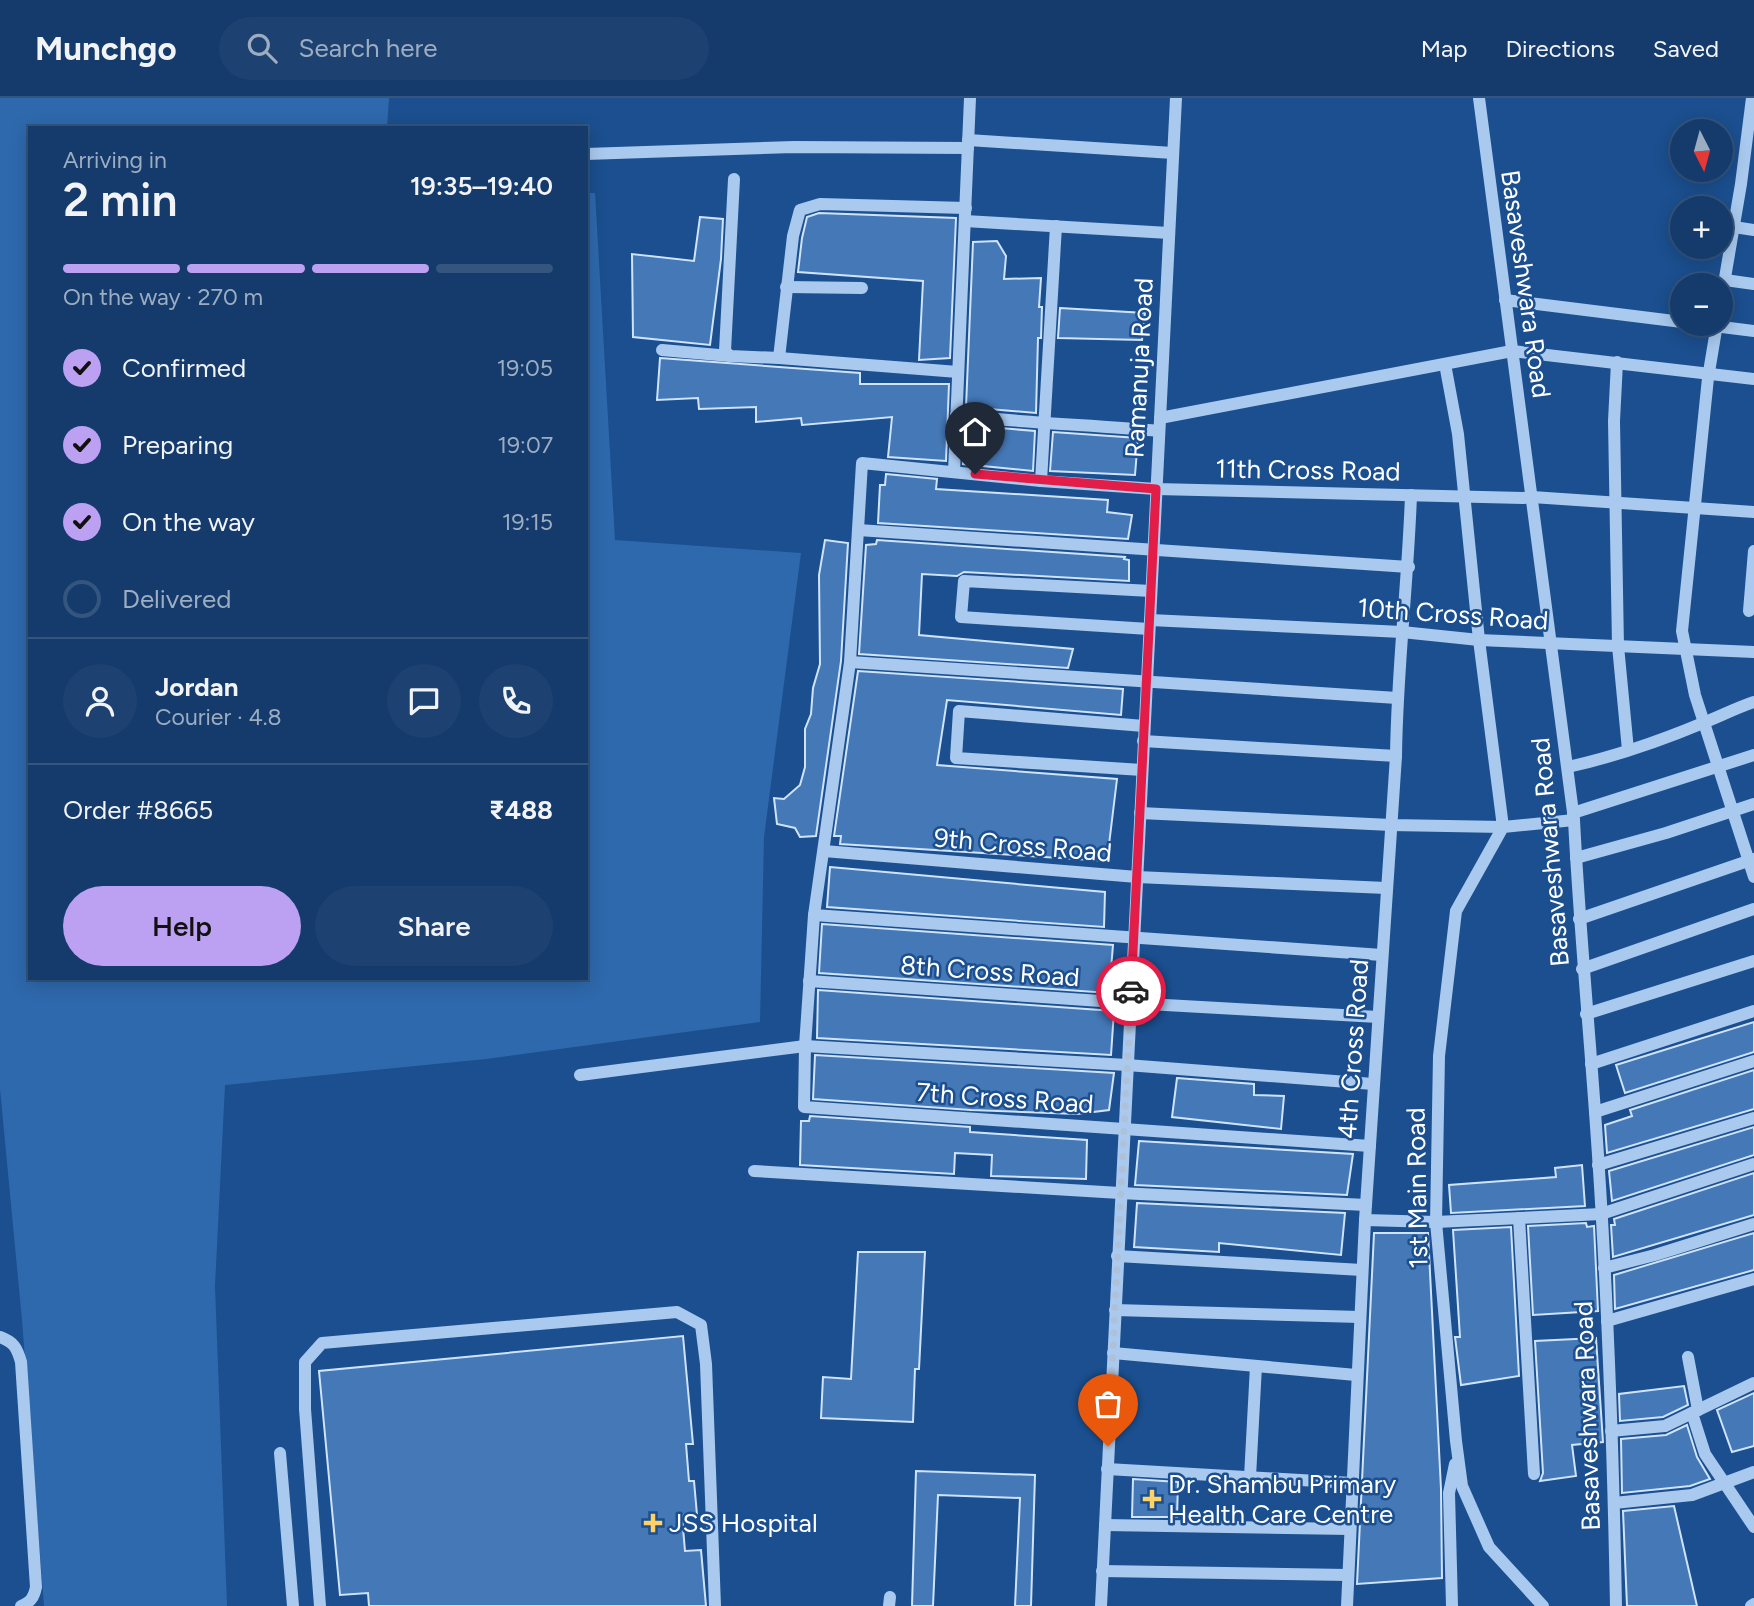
<!DOCTYPE html>
<html lang="en">
<head>
<meta charset="utf-8">
<style>
  :root { --surface:#143b6b; --page:#1d4271; --text:#f1f3f6; --muted:#9dadc1; --line:#33557e; --accent:#bca0f2 }
  body { margin:0; font-family:Figtree,sans-serif; background:var(--page); color:var(--text); height:100vh; display:flex; flex-direction:column; font-size:26px; white-space:nowrap }
  * { box-sizing:border-box; margin:0 }
  p { font-size:23px; color:var(--muted) }
  .icon { flex:none; width:38px; height:38px; fill:none; stroke:currentColor; stroke-width:2; stroke-linecap:round; stroke-linejoin:round }
  .map { position:relative; flex:1; overflow:hidden }
  .side { position:absolute; left:28px; top:28px; width:560px; height:854px; display:flex; flex-direction:column; background:var(--surface); border-radius:0px; box-shadow:0 4px 18px #0003,0 0 0 2px var(--line) }
  .side>* { flex:none }
  .needle { width:46px; rotate:174deg }
  .tools { position:absolute; left:1670px; top:21px; display:grid; gap:14px }
  .tools a { display:grid; place-items:center; width:63px; height:63px; border-radius:50%; background:var(--surface); box-shadow:0 4px 18px #0003,0 0 0 2px var(--line); font-size:35px }
  .pin { position:absolute; display:grid; place-items:center; width:60px; height:60px; color:#fff; margin:-72px -30px; border-radius:50% 50% 50% 0; rotate:-45deg; box-shadow:0 0 7px #0007 }
  .pin .icon { rotate:45deg }
  .courier { position:absolute; display:grid; place-items:center; width:70px; height:70px; margin:-35px; border:5px solid #e11d48; border-radius:50%; background:#fff; color:#222; box-shadow:0 2px 9px #0007 }
  .summary em { font-style:normal; font-weight:600 }
  .summary div { display:flex; flex-direction:column-reverse }
  .summary { display:flex; align-items:center; justify-content:space-between; height:119px; padding:0 35px }
  h1 { font-size:46px; font-weight:600; line-height:52px }
  .bar { display:grid; grid-template-columns:repeat(4,1fr); gap:10px 7px; align-content:center; height:84px; padding:0 35px }
  .bar i { height:9px; border-radius:5px; background:var(--line) }
  .bar .on { background:var(--accent) }
  .bar p { grid-column:span 4 }
  .line { display:flex; align-items:center; gap:18px; padding:0 35px; border-top:2px solid var(--line) }
  .line div { flex:1 }
  .round { display:grid; place-items:center; flex:none; width:74px; height:74px; border-radius:37px; background:var(--page) }
  ol { padding:0 35px; list-style:none }
  li { display:flex; align-items:center; gap:21px; height:77px }
  li p { margin-inline-start:auto }
  li .icon { padding:7px; border-radius:50%; background:var(--accent); color:#111; stroke-width:4 }
  li:last-child { color:var(--muted) }
  li i { width:38px; height:38px; border:4px solid var(--line); border-radius:50% }
  .action { display:flex; gap:14px; margin-top:auto; padding:14px 35px }
  .action a { flex:1; height:80px; border-radius:42px; background:var(--accent); color:#111; font-size:28px; font-weight:600; line-height:80px; text-align:center }
  .action a+a { background:var(--page); color:var(--text) }
  header { display:flex; align-items:center; gap:42px; box-sizing:border-box; height:98px; padding:0 35px; background:var(--surface); border-bottom:2px solid var(--line) }
  header strong { font-size:33px }
  nav { display:flex; gap:38px; margin-inline-start:auto; font-size:24px }
  .search { width:490px; height:63px; background:var(--page); display:flex; align-items:center; gap:18px; box-sizing:border-box; padding:0 24px; border-radius:38px; color:var(--muted); font-size:26px }
  .map>svg:first-child { display:block }
  .green { fill:#2e69ad }
  .building { fill:#4478b7; stroke:#cfe3fa; stroke-width:2 }
  .lines { fill:none; stroke-linecap:round; stroke-linejoin:round }
  .minor { stroke:#a9c9ee; stroke-width:12 }
  .done { stroke:#afc1d8; stroke-width:7; stroke-dasharray:0 12.6 }
  .route { stroke:#e11d48; stroke-width:9 }
  .poi-dot { fill:#ffd166; stroke:#1b4f8f; stroke-width:2.5 }
  .labels { text-anchor:middle; stroke-width:5; stroke-linejoin:round; paint-order:stroke }
  .street-label { font-size:26px; fill:#fff; stroke:#1b4f8f }
  .poi-label { font-size:26px; fill:#fff; stroke:#1b4f8f; text-anchor:start }
</style>
</head>
<body>
<header>
<strong>Munchgo</strong>
<div class="search"><svg class="icon" aria-label="search" viewBox="0 0 24 24"><circle cx="10" cy="10" r="6"/><path d="M15 15l6 6"/></svg>Search here</div>
<nav><a>Map</a><a>Directions</a><a>Saved</a></nav>
</header>
<div class="map">
<svg width="1754" height="1508" viewBox="0 0 1754 1508">
  <rect width="100%" height="100%" fill="#1b4f8f"/>
  <path class="green" d="M0 0H389L387 30H30V880H586V95H595L615 442 801 455 764 739 760 924 486 961 225 987 215 1188 227 1508H44L22 1222 0 991Z"/>
  <g class="building">
    <path d="M819 115 956 120 950 260 919 262 923 183 798 174 802 140 807 119Z"/>
    <path d="M700 119 723 121 721 161 710 247 633 239 632 156 694 163Z"/>
    <path d="M997 143 1006 158 1004 181 1041 180 1039 209H1042L1041 240H1038L1036 315 966 309 973 144Z"/>
    <path d="M1060 210 1145 215 1142 242 1058 240Z"/>
    <path d="M660 260 860 275V286H949L946 363 888 359 892 319 802 327 801 320 756 324V309L699 311 698 300 657 302Z"/>
    <path d="M965 327 1035 333 1033 373 963 366Z"/>
    <path d="M1053 334 1138 340 1135 377 1050 373Z"/>
    <path d="M886 376 937 381 936 391 1108 402 1107 414 1132 417 1128 441 878 425 880 387H885Z"/>
    <path d="M825 442 848 445 841 563 816 738 800 739 795 730 777 726 774 700 784 701 800 687 805 669V631L811 616 813 590 820 566 819 477Z"/>
    <path d="M877 442 1125 459 1124 461 1129 462V483L964 474 957 478 922 476 919 537 1073 551 1068 570 859 556 866 447 876 446Z"/>
    <path d="M858 573 1123 591 1121 617 947 602 937 667 1117 681 1107 763 840 746 841 738H834Z"/>
    <path d="M830 769 1105 794 1104 829 827 809Z"/>
    <path d="M822 826 1113 847 1109 895 819 875Z"/>
    <path d="M818 892 1114 913 1111 957 817 940Z"/>
    <path d="M1754 924V954L1625 995 1616 967Z"/>
    <path d="M815 957 1114 975 1109 1012 1077 1016 971 1012 813 1001Z"/>
    <path d="M1754 972V1011L1607 1055 1605 1027 1632 1018 1630 1012Z"/>
    <path d="M1177 980 1254 986V997L1284 998 1281 1031 1172 1019Z"/>
    <path d="M810 1018 970 1029V1034L1087 1042 1086 1081 991 1078 992 1057 955 1055 954 1076 800 1067 801 1023H809Z"/>
    <path d="M1754 1029V1057L1612 1103 1609 1073Z"/>
    <path d="M1139 1043 1353 1056 1347 1097 1135 1087Z"/>
    <path d="M1582 1067 1585 1108 1451 1115 1449 1087 1556 1079 1555 1070Z"/>
    <path d="M1754 1075V1117L1613 1159 1611 1127H1615L1614 1121Z"/>
    <path d="M1137 1105 1345 1115 1341 1157 1219 1145V1154L1134 1149Z"/>
    <path d="M1586 1125 1587 1129 1594 1128 1598 1213 1533 1217 1528 1128Z"/>
    <path d="M1511 1129 1519 1278 1461 1287 1455 1239H1460L1453 1132Z"/>
    <path d="M1374 1135H1428L1441 1391 1442 1480 1357 1486Z"/>
    <path d="M1754 1135V1172L1615 1211 1614 1177Z"/>
    <path d="M858 1154H925L919 1271H915L913 1324 821 1320 823 1279 851 1281Z"/>
    <path d="M683 1238 693 1346H686L689 1383H694L697 1417 682 1418 685 1453 701 1452 706 1508H369L368 1495 340 1497 319 1273Z"/>
    <path d="M1596 1240 1603 1344 1572 1347 1576 1378 1540 1383 1543 1375 1535 1243Z"/>
    <path d="M1684 1288 1688 1307 1663 1319 1620 1323 1619 1296Z"/>
    <path d="M1754 1295V1348L1732 1354 1717 1312Z"/>
    <path d="M1687 1327 1697 1359 1710 1381 1690 1388 1622 1395 1621 1341 1666 1337Z"/>
    <path d="M916 1373 1035 1377 1031 1508H1015L1020 1400 938 1397 933 1508H912Z"/>
    <path d="M1133 1381 1178 1384 1177 1419H1132Z"/>
    <path d="M1674 1408 1697 1508H1627L1623 1413Z"/>
  </g>
  <g class="lines">
    <g class="minor">
      <path d="M1479 0 1574 722C1579 820 1588 917 1595 1014 1607 1178 1613 1343 1616 1508"/>
      <path d="M968 42 1173 55"/>
      <path d="M586 56 794 49 968 50"/>
      <path d="M734 81 725 253 730 258 779 260 793 138 800 112 820 106 966 110"/>
      <path d="M965 123 1169 135"/>
      <path d="M1734 129 1754 132"/>
      <path d="M1725 182 1754 186"/>
      <path d="M786 189 862 190"/>
      <path d="M1505 202 1682 224"/>
      <path d="M1720 209 1741 86 1752 0"/>
      <path d="M1698 226 1754 233"/>
      <path d="M1717 226 1708 280 1682 533 1695 597 1754 779"/>
      <path d="M662 252 730 258"/>
      <path d="M779 260 958 274"/>
      <path d="M1617 264 1614 323 1618 548 1628 652"/>
      <path d="M956 317C1024 325 1091 327 1159 333"/>
      <path d="M1160 320 1512 253 1754 281"/>
      <path d="M954 374 970 0"/>
      <path d="M1041 383 1056 128"/>
      <path d="M858 432 1409 469"/>
      <path d="M1749 513 1754 453"/>
      <path d="M1150 522 1402 534 1479 542 1754 554"/>
      <path d="M1149 531 961 519 964 483 1151 493"/>
      <path d="M850 564 1397 600"/>
      <path d="M1143 643 1396 658"/>
      <path d="M1568 669C1613 659 1660 643 1703 625 1721 618 1736 610 1754 604"/>
      <path d="M1142 672 956 660 959 613 1144 628"/>
      <path d="M1140 715 1391 727 1503 729 1479 542 1458 336 1445 266"/>
      <path d="M1573 715 1754 657"/>
      <path d="M824 753 1137 779 1386 790"/>
      <path d="M1576 760 1666 735 1754 706"/>
      <path d="M814 817 1382 857"/>
      <path d="M1579 821 1754 761"/>
      <path d="M1582 871 1754 811"/>
      <path d="M809 883 1130 905 1378 919"/>
      <path d="M1586 916 1754 863"/>
      <path d="M1591 966 1754 913"/>
      <path d="M580 977 805 948 1127 967 1373 986"/>
      <path d="M1595 1014 1754 963"/>
      <path d="M1370 1048 804 1009 805 948 814 817 850 564 862 365 1041 383 1156 391 1523 400 1532 399 1754 414"/>
      <path d="M1598 1067 1754 1020"/>
      <path d="M754 1073 1120 1095 1366 1107"/>
      <path d="M1519 1120 1534 1376"/>
      <path d="M1365 1122 1436 1124 1601 1116 1754 1066"/>
      <path d="M1117 1158 1362 1172"/>
      <path d="M1604 1170 1655 1157 1754 1126"/>
      <path d="M1115 1212 1360 1219"/>
      <path d="M1607 1223 1754 1181"/>
      <path d="M0 1239C14 1244 17 1250 21 1264L36 1489C34 1499 31 1504 21 1508"/>
      <path d="M1113 1255 1356 1277"/>
      <path d="M1688 1259 1698 1312"/>
      <path d="M1692 1315 1705 1356 1754 1429"/>
      <path d="M1611 1333 1665 1328 1754 1285"/>
      <path d="M280 1355 293 1508"/>
      <path d="M1107 1371 1352 1385"/>
      <path d="M1250 1379 1256 1268"/>
      <path d="M1614 1405 1692 1397 1754 1374"/>
      <path d="M1105 1427 1350 1431"/>
      <path d="M1102 1473 1348 1477"/>
      <path d="M320 1508 305 1311V1264L322 1245 677 1214 701 1227 706 1266 715 1508"/>
      <path d="M889 1508 890 1499"/>
      <path d="M1101 1508 1176 0"/>
      <path d="M1347 1508 1365 1122 1396 658C1397 571 1408 484 1411 397"/>
      <path d="M1452 1508 1449 1395 1455 1366"/>
      <path d="M1543 1508 1489 1449 1462 1388 1456 1343 1436 1124 1439 958 1456 813 1503 729 1574 722"/>
      <path d="M1751 1508 1754 1506"/>
    </g>
  </g>
  <g class="lines">
    <path class="done" d="M1108 1348 1131 893"/>
    <path class="route" d="M975 376 1156 391 1131 893"/>
  </g>
  <g class="poi-dot">
    <path d="M1148.5 1390.5h7v7h7v7h-7v7h-7v-7h-7v-7h7z"/>
    <path d="M649.5 1414.5h7v7h7v7h-7v7h-7v-7h-7v-7h7z"/>
  </g>
  <g class="labels">
    <g class="street-label">
      <text transform="translate(1526 186) rotate(82)" y="9">Basaveshwara Road</text>
      <text transform="translate(1139 270) rotate(-87)" y="9">Ramanuja Road</text>
      <text transform="translate(1308 372) rotate(1)" y="9">11th Cross Road</text>
      <text transform="translate(1453 516) rotate(4)" y="9">10th Cross Road</text>
      <text transform="translate(1023 747) rotate(5)" y="9">9th Cross Road</text>
      <text transform="translate(1550 754) rotate(-95)" y="9">Basaveshwara Road</text>
      <text transform="translate(990 873) rotate(4)" y="9">8th Cross Road</text>
      <text transform="translate(1353 951) rotate(-86)" y="9">4th Cross Road</text>
      <text transform="translate(1005 1000) rotate(4)" y="9">7th Cross Road</text>
      <text transform="translate(1417 1090) rotate(-91)" y="9">1st Main Road</text>
      <text transform="translate(1587 1318) rotate(-92)" y="9">Basaveshwara Road</text>
    </g>
    <g class="poi-label">
      <text x="1168" y="1395">Dr. Shambu Primary<tspan x="1168" dy="30">Health Care Centre</tspan></text>
      <text x="669" y="1434">JSS Hospital</text>
    </g>
  </g>
</svg>
<div class="tools">
<a><svg class="needle" viewBox="-14 -14 28 28"><path d="M0-13l5 13h-10z" fill="#e53935"/><path d="M0 13l5-13h-10z" fill="#9dadc1"/></svg></a>
<a>+</a>
<a>−</a>
</div>
<div class="pin" style="left:1108px;top:1348px;background:#ea580c"><svg class="icon" aria-label="bag" viewBox="0 0 24 24"><path d="M5 8h14l-1 12H6zM9 8a3 3 0 0 1 6 0"/></svg></div>
<div class="pin" style="left:975px;top:376px;background:#1f2937"><svg class="icon" aria-label="home" viewBox="0 0 24 24"><path d="M3 11l9-7 9 7M6 9v11h12V9"/></svg></div>
<div class="courier" style="left:1131px;top:893px"><svg class="icon" aria-label="car" viewBox="0 0 24 24"><path d="M5 17H2v-5l4-1 3-4h7l3 4 3 1v5h-3M9 17h6M6 11h13"/><circle cx="7" cy="17" r="2"/><circle cx="17" cy="17" r="2"/></svg></div>
<section class="side">
<div class="summary"><div><h1>2 min</h1><p>Arriving in</p></div><em>19:35–19:40</em></div>
<div class="bar"><i class="on"></i><i class="on"></i><i class="on"></i><i></i><p>On the way · 270 m</p></div>
<ol>
<li><svg class="icon" aria-label="check" viewBox="0 0 24 24"><path d="M5 12l5 5 9-10"/></svg>Confirmed<p>19:05</p></li>
<li><svg class="icon" aria-label="check" viewBox="0 0 24 24"><path d="M5 12l5 5 9-10"/></svg>Preparing<p>19:07</p></li>
<li><svg class="icon" aria-label="check" viewBox="0 0 24 24"><path d="M5 12l5 5 9-10"/></svg>On the way<p>19:15</p></li>
<li><i></i>Delivered</li>
</ol>
<div class="line" style="height:126px"><a class="round"><svg class="icon" aria-label="person" viewBox="0 0 24 24"><circle cx="12" cy="8" r="4"/><path d="M4 21q1-7 8-7t8 7"/></svg></a><div><b>Jordan</b><p>Courier · 4.8</p></div><a class="round"><svg class="icon" aria-label="chat" viewBox="0 0 24 24"><path d="M4 5h16v11H9l-5 4z"/></svg></a><a class="round"><svg class="icon" aria-label="phone" viewBox="0 0 24 24"><path d="M5 4h4l2 5-3 2q2 4 5 5l2-3 5 2v4C11 20 4 13 5 4z"/></svg></a></div>
<div class="line" style="height:91px"><div>Order #8665</div><b>₹488</b></div>
<div class="action"><a>Help</a><a>Share</a></div>
</section>
</div>
</body>
</html>
